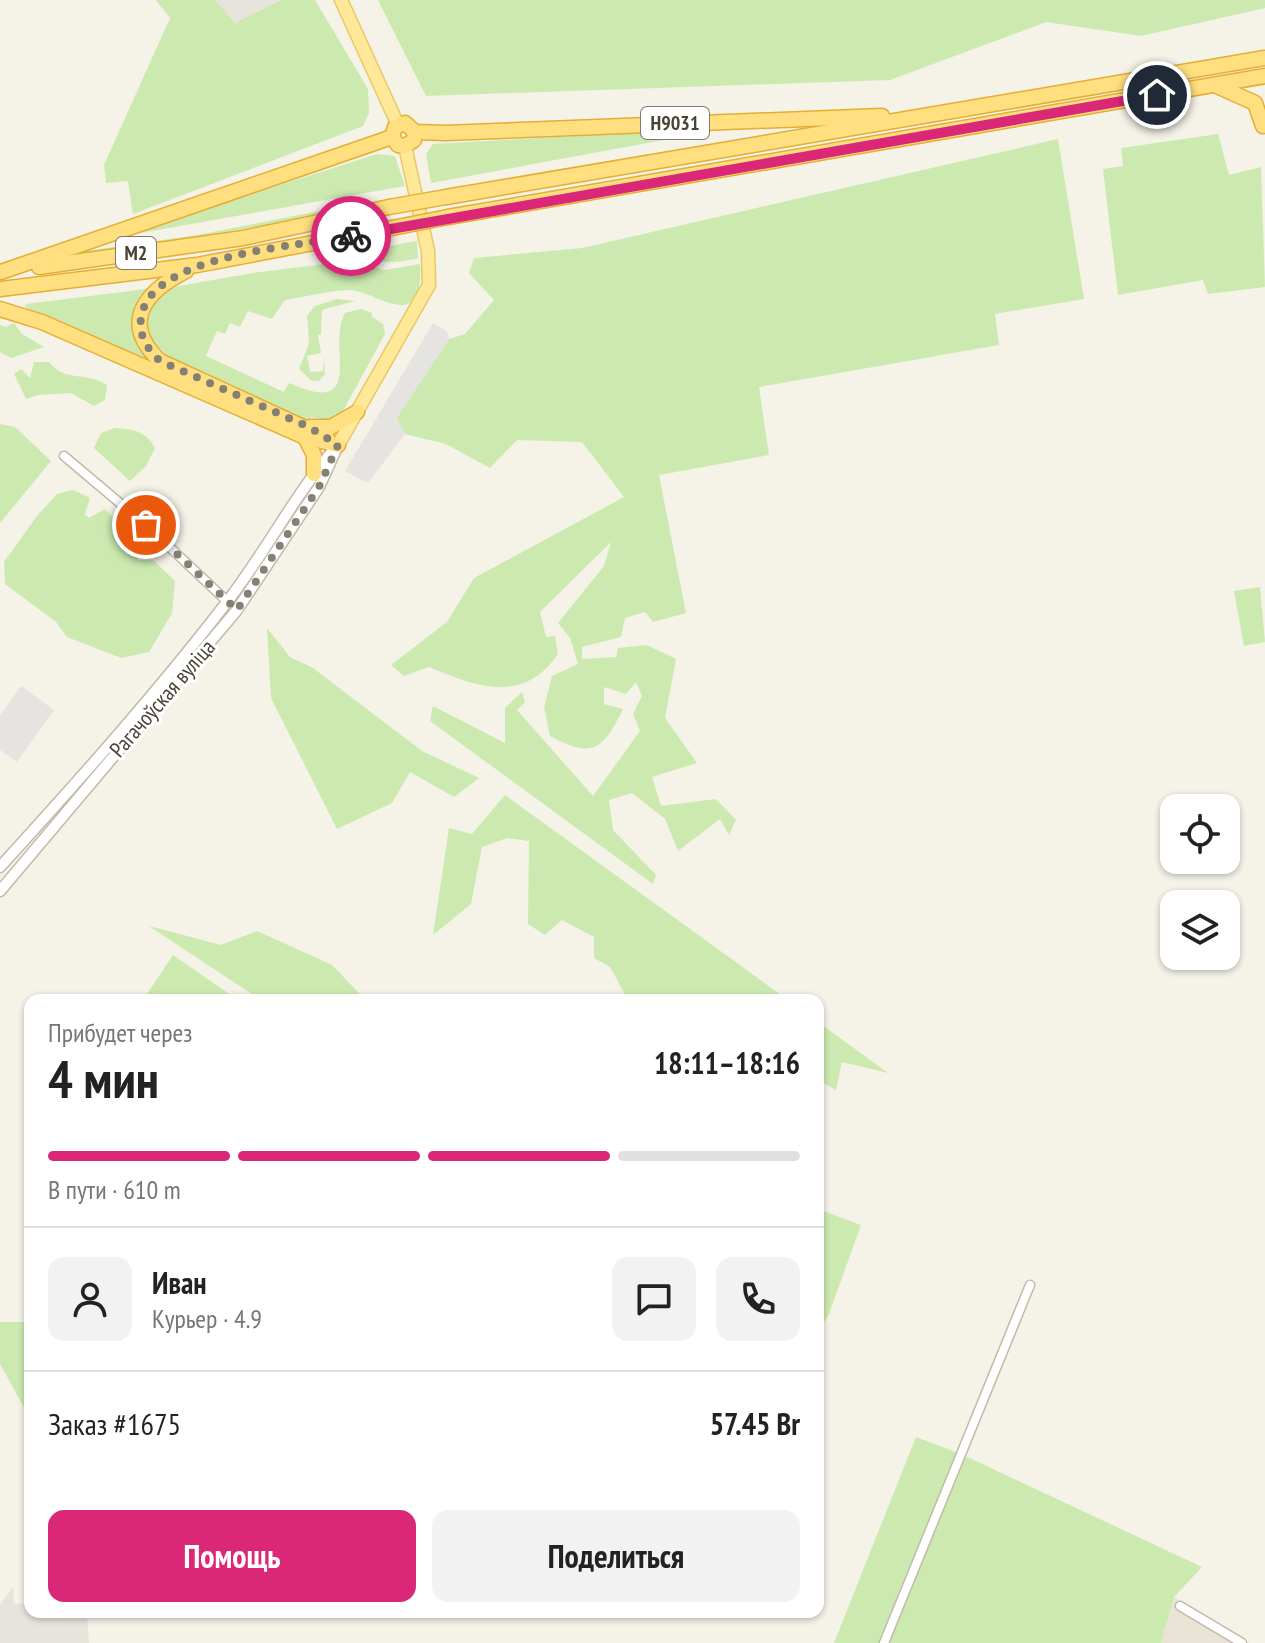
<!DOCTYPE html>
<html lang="ru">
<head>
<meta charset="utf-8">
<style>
  :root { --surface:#fff; --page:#f2f2f2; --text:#222; --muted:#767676; --line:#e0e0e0; --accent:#db2777 }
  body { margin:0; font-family:"PT Sans Narrow",sans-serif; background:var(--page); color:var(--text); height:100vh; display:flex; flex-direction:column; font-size:30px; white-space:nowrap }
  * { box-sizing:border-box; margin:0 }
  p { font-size:26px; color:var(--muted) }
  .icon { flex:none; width:44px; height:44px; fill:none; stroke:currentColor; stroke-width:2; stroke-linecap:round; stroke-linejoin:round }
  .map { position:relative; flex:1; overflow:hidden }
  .details { position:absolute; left:24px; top:994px; width:800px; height:624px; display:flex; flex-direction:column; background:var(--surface); border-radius:16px; box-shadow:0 2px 6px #0004 }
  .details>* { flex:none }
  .buttons { position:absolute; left:1160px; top:794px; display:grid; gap:16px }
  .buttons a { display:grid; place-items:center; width:80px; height:80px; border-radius:16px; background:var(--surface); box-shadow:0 2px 6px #0004; font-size:40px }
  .pin { position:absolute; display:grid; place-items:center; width:68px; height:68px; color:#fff; margin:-34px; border:4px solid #fff; border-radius:50%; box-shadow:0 2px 8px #0007 }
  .courier { position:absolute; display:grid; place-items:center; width:80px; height:80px; margin:-40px; border:6px solid #db2777; border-radius:50%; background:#fff; color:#222; box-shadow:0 2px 10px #0007 }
  .overview em { font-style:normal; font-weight:800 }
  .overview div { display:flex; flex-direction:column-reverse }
  .overview { display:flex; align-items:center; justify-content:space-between; height:136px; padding:0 24px }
  h1 { font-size:52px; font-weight:800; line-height:60px }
  .bar { display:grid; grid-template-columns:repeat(4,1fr); gap:12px 8px; align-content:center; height:96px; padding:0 24px }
  .bar i { height:10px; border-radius:6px; background:var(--line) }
  .bar .current { background:var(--accent) }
  .bar p { grid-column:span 4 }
  .line { display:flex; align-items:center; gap:20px; padding:0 24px; border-top:2px solid var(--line) }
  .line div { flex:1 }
  .round { display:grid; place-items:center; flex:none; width:84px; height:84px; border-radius:16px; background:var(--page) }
  .primary-button { display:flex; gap:16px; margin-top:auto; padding:16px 24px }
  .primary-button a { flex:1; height:92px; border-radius:16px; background:var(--accent); color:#fff; font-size:32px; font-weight:800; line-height:92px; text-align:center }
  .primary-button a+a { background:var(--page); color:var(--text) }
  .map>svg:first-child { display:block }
  .residential { fill:#e9e4d6 }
  .industrial { fill:#e7e3dd }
  .green { fill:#cceab0 }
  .parking { fill:#e6e4e0 }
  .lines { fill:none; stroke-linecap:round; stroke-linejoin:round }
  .minor-casing { stroke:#c1baaa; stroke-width:11 }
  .tertiary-casing { stroke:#c1baaa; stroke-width:13 }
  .primary-casing { stroke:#e9c963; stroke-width:15 }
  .trunk-casing { stroke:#e4ae33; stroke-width:17 }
  .minor { stroke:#fff; stroke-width:8 }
  .tertiary { stroke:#fff; stroke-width:10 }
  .primary { stroke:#ffe897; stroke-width:12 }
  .trunk { stroke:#ffdf80; stroke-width:14 }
  .trunk-bridge-casing { stroke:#e4ae33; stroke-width:17; stroke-linecap:butt }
  .trunk-bridge { stroke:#ffdf80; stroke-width:14 }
  .done { stroke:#858074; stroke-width:8; stroke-dasharray:0 14.4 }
  .route { stroke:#db2777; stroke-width:10 }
  .labels { text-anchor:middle; stroke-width:6; stroke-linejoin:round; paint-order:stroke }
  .shield { fill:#fff; stroke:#807b72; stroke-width:2 }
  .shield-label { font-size:20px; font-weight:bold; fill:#494336 }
  .street-label { font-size:22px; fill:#494336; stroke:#fff }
</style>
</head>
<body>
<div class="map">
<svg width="1265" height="1643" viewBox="0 0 1265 1643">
  <rect width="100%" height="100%" fill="#f5f2e8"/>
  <path class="residential" d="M1174 1597 1249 1643H1161Z"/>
  <g class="industrial">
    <path d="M215 0H281L234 24Z"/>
    <path d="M13 1587 14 1604 30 1603V1612H87L89 1643H0V1605Z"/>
  </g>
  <g class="green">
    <path d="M156 0H215L235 23 281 0H315L368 89 369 113 363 126 133 214 128 181 106 183 104 165 170 18Z"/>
    <path d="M378 0H1265V8L1141 36 1046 22 890 80 426 96Z"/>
    <path d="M734 127 431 183 426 154 433 144Z"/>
    <path d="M1218 134 1229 175 1261 167 1265 287 1208 294 1203 280 1118 295 1103 169 1123 166 1121 148Z"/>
    <path d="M1058 139 1084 299 995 314 999 345 759 387 769 455 659 475 686 613 653 622 645 612 625 618 621 637 582 647V659L616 657 618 648 647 645 676 659 665 718 697 763 652 777 661 806 716 799 736 820 729 835 720 819 678 851 665 819 632 793 609 800 613 830 656 875 653 884 430 721 433 706 505 743V708L522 692 525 702 517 710 593 796 640 731 633 714 642 696 636 682 626 694 604 687V704L623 709C603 750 593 759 550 736L544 707 552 676 578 664 570 638 558 623 604 566 611 542 540 612 546 637 555 636 558 654C523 705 477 687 429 667L404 676 391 665 447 622 474 578 624 497 582 442 517 440 490 468 446 444 405 434 396 418 449 339 465 334 494 300 469 273 474 258 582 248Z"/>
    <path d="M377 154 395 156 405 186 118 237Z"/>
    <path d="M360 203 270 225 78 254V252L197 235Z"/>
    <path d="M417 241 418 258C394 264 378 264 356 252Z"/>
    <path d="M348 261 385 270 420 264C424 338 374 289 348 290 327 291 305 297 285 300L272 319 248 311 240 327 230 323 225 334 217 331 206 356 284 392 289 383C368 418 326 347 345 313L361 309 372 313 371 316 383 324 385 334 343 411 333 421 311 417 309 421 170 358 153 342 147 326 151 306 167 288 253 273Z"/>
    <path d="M146 289C122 314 133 346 158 365L25 307 26 304Z"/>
    <path d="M337 299 355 301 322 310 321 334 318 335 321 353 307 356 310 372 323 371 324 359 325 374 319 381H312L299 369 309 344 307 316 315 306Z"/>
    <path d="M14 323 22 334 44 347 11 358 0 352V325L6 327Z"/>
    <path d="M34 362H49C65 383 87 371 107 385L105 400 94 406 71 393 38 395 26 399 14 374 21 369 30 378Z"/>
    <path d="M0 424 15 427 51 461 0 523Z"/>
    <path d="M115 428C134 429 145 431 155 448L146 466 130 481 94 448 101 433Z"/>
    <path d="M73 490 90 498 85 514 89 518 105 509 137 542 138 560H153L175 581 172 613 149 652 121 658 67 637 56 622 5 584 4 562 37 516 57 494Z"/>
    <path d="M1260 587 1265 642 1244 646 1234 591Z"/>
    <path d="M267 628 290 657 313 668 422 751 479 778 454 797 410 772 392 803 337 829 271 698Z"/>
    <path d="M505 795 788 1000H628L610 967 594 958V937L562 920 545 935 528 924 529 841 507 838 482 847 471 904 433 935 449 828 472 834Z"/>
    <path d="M149 926 221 945 257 931 332 965 360 994 343 1000H261Z"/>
    <path d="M173 955 238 1000H143Z"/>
    <path d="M818 1022 888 1073 842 1062 836 1090 818 1080Z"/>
    <path d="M818 1209 861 1225 829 1314 818 1332Z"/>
    <path d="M0 1322H28L26 1411 0 1364Z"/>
    <path d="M916 1437 961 1454 1202 1567 1174 1597 1161 1643H834Z"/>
  </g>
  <g class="parking">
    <path d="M433 323 447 331 449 339 397 418 405 434 368 483 345 471Z"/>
    <path d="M21 686 54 710 17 762 0 750V716Z"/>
  </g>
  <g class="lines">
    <g class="minor-casing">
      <g id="minor">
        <path d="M64 456 146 525 230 604"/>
        <path d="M1180 1606 1242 1643"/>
        <path d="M884 1643 1030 1285"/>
      </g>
    </g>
    <g class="tertiary-casing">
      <g id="tertiary">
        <path d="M0 867C80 779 158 692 230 598 266 551 293 498 331 453"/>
        <path d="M0 891 237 610 319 487 338 445"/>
      </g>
    </g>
    <g class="primary-casing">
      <g id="primary">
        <path d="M341 0 398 125"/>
        <path d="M338 445 429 285 428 251 405 146"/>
      </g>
    </g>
    <g class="trunk-casing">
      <g id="trunk">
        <path d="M1217 86 1255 103 1263 126"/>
        <path d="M392 137 395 127 405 123 415 132 446 133 882 116"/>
        <path d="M392 137 398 145 405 146 414 140 415 132"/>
        <path d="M446 197 1265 58"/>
        <path d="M448 217 1265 76"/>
        <path d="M39 267 243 238 389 207"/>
        <path d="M186 271C146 291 119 322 160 361L327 438"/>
        <path d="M1 272 392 137"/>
        <path d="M0 289 197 265 392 228"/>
        <path d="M0 309 42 322 305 437 338 445"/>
        <path d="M310 427H331L357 412"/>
        <path d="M305 437 314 455V474"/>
      </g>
    </g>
    <use href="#minor" class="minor"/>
    <use href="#tertiary" class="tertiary"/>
    <use href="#primary" class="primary"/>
    <use href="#trunk" class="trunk"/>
    <g class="trunk-bridge-casing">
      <g id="trunk-bridge">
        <path d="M389 207 446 197"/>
        <path d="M392 228 448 217"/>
      </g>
    </g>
    <use href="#trunk-bridge" class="trunk-bridge"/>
  </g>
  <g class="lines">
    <path class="done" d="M146 525 237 610 319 487 338 445 309 427 160 361C146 348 137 333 142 313 157 254 299 246 351 236"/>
    <path class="route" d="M351 236 1157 95"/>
  </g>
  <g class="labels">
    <g class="shield">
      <rect x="641" y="107" width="68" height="32" rx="6"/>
      <rect x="116" y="237" width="40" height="32" rx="6"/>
    </g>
    <g class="shield-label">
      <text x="675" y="130">Н9031</text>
      <text x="136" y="260">М2</text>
    </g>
    <g class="street-label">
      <text transform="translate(162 698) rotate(-49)" y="8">Рагачоўская вуліца</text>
    </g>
  </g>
</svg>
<div class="buttons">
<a><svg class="icon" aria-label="locate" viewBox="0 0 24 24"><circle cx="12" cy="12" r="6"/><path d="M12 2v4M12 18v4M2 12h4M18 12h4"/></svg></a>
<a><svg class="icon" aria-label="layers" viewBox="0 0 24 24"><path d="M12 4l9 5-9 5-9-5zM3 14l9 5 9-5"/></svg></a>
</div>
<div class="pin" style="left:146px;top:525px;background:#ea580c"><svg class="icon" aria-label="bag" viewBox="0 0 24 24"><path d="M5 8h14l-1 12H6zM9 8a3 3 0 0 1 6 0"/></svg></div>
<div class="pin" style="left:1157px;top:95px;background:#1f2937"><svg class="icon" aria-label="home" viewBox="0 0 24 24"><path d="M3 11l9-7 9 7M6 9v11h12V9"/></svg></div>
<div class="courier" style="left:351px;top:236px"><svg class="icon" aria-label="bike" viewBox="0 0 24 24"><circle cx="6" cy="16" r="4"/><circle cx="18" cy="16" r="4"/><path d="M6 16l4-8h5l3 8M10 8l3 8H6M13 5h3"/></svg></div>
<section class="details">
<div class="overview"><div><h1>4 мин</h1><p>Прибудет через</p></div><em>18:11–18:16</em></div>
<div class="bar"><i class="current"></i><i class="current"></i><i class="current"></i><i></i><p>В пути · 610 m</p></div>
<div class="line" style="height:144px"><a class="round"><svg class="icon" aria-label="person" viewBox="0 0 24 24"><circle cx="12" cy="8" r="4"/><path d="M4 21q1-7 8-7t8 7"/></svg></a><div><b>Иван</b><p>Курьер · 4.9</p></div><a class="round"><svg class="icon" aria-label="chat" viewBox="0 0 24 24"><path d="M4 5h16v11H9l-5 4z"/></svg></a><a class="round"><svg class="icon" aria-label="phone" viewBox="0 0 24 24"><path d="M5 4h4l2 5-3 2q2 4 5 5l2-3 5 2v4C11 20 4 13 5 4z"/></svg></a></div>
<div class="line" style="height:104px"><div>Заказ #1675</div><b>57.45 Br</b></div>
<div class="primary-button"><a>Помощь</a><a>Поделиться</a></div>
</section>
</div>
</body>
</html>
